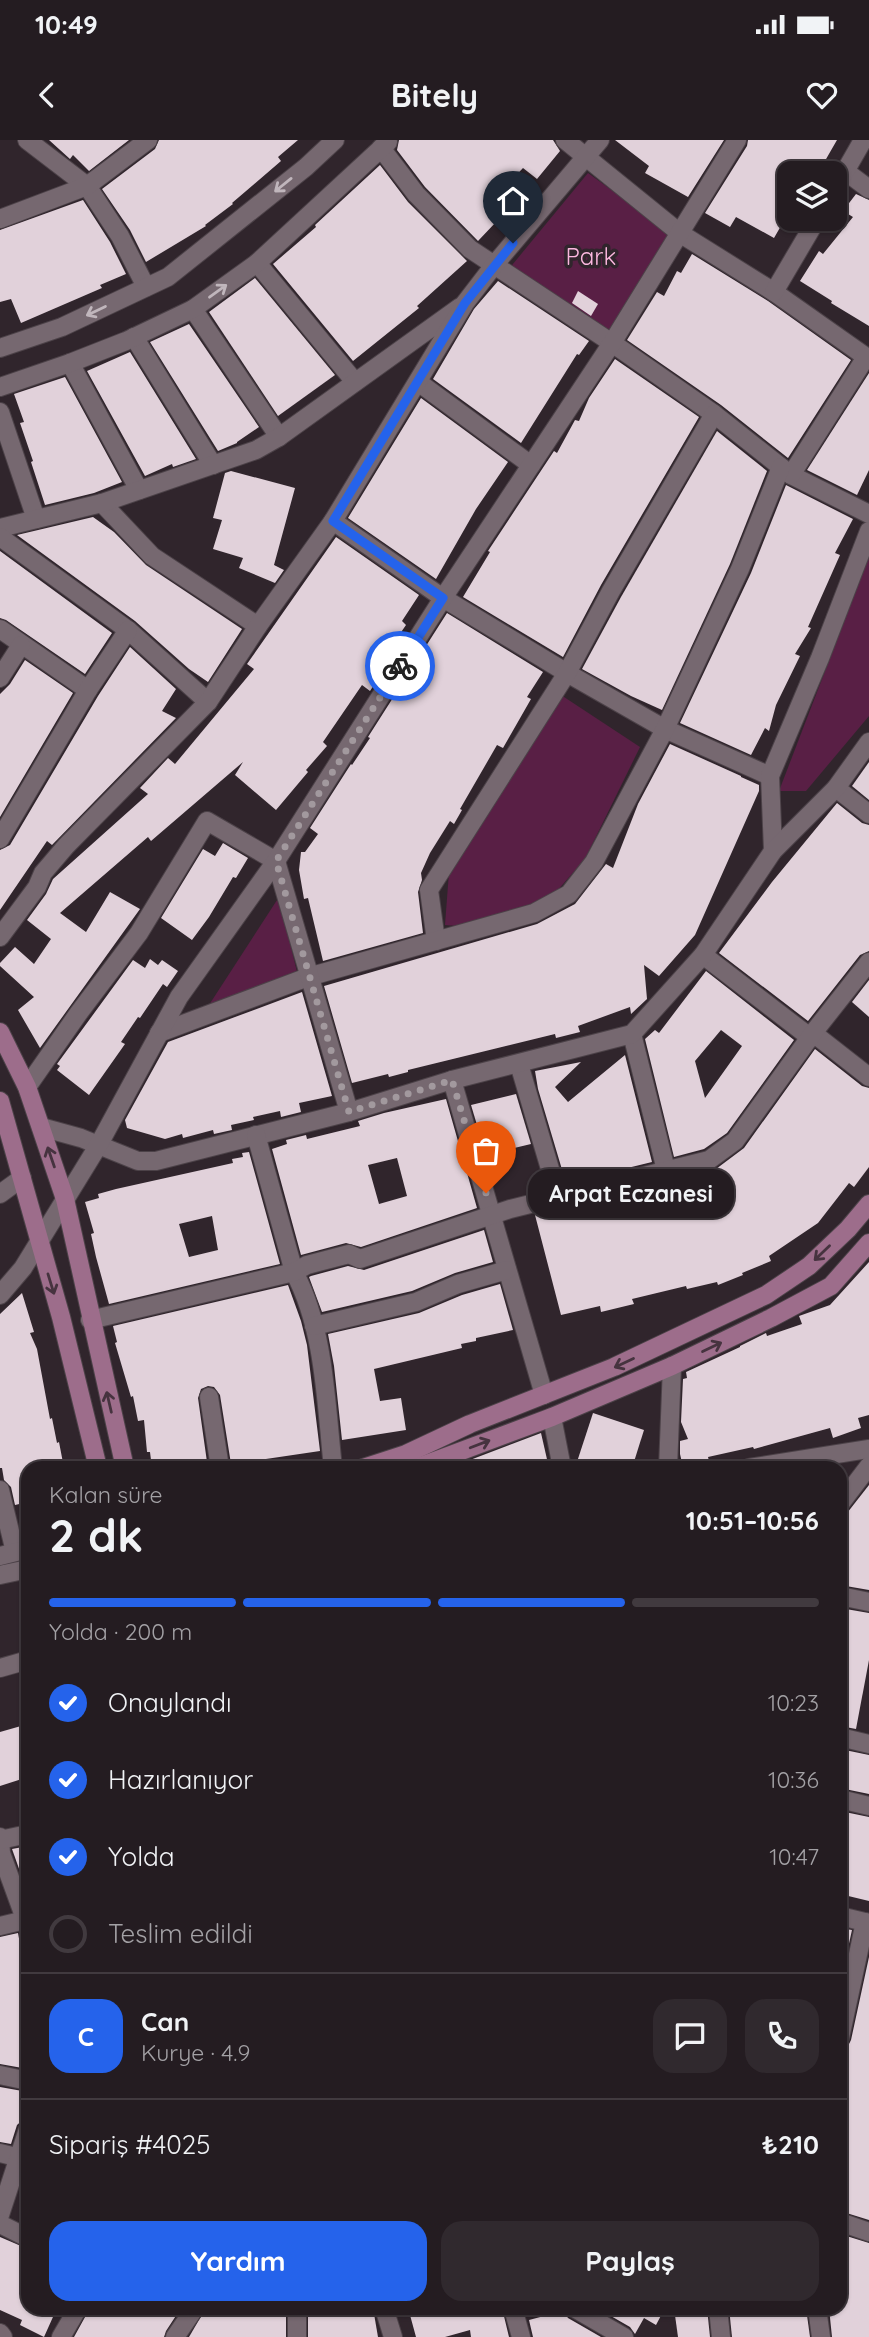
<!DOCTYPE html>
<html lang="tr">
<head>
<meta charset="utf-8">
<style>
  :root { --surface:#241c21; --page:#30292e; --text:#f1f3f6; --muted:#a3a1a5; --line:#413a3f; --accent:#2563eb }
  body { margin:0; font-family:Quicksand,sans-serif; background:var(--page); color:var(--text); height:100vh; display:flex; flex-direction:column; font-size:26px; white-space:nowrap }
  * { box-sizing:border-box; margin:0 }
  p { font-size:23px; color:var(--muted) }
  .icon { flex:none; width:38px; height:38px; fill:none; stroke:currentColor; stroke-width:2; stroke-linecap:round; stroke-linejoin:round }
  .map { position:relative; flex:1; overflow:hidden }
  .panel { position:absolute; left:21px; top:1321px; width:826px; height:854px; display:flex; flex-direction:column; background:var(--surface); border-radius:21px; box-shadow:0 2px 5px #0004,0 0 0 2px var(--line) }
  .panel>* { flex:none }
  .buttons { position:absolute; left:777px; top:21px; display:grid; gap:14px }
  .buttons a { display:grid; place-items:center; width:70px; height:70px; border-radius:14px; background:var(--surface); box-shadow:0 2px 5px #0004,0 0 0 2px var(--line); font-size:35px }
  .pin { position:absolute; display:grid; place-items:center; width:60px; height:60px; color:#fff; margin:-72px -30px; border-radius:50% 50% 50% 0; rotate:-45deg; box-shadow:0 0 7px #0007 }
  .pin .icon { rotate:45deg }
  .courier { position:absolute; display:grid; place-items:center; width:70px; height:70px; margin:-35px; border:5px solid #2563eb; border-radius:50%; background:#fff; color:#222; box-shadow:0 2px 9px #0007 }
  .bubble { position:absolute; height:49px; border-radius:21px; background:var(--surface); box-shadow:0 2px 5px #0004,0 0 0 2px var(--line); font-size:23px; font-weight:700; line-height:49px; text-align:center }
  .summary em { font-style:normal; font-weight:700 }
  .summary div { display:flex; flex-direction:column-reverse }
  .summary { display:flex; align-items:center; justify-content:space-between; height:119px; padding:0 28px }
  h1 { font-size:46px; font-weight:700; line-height:52px }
  .bar { display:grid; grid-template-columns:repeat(4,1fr); gap:10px 7px; align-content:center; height:84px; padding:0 28px }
  .bar i { height:9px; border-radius:5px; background:var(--line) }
  .bar .current { background:var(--accent) }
  .bar p { grid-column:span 4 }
  .line { display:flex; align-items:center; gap:18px; padding:0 28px; border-top:2px solid var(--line) }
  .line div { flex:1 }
  .round { display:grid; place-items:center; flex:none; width:74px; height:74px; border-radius:21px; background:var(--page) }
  ol { padding:0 28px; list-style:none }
  li { display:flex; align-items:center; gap:21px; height:77px }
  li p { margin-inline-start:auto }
  li .icon { padding:7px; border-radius:50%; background:var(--accent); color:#fff; stroke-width:4 }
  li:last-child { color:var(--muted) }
  li i { width:38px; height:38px; border:4px solid var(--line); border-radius:50% }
  .button { display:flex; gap:14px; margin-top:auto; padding:14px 28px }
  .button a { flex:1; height:80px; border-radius:21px; background:var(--accent); color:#fff; font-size:28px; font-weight:700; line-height:80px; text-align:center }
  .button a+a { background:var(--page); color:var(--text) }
  .status { display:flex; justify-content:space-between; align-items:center; height:49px; padding:0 35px; background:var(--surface); direction:ltr }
  .status svg { height:19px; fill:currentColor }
  header { display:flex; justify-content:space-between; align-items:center; height:91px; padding:0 28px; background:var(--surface); font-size:32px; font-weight:700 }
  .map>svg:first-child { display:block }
  .green { fill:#591f45 }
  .building { fill:#e1d1da; fill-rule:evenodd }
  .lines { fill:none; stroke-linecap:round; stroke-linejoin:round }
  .minor-casing { stroke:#4c4248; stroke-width:20 }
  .tertiary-casing { stroke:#4c4248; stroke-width:20 }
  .secondary-casing { stroke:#4c4248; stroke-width:20 }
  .minor { stroke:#766870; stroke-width:18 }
  .tertiary { stroke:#766870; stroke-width:18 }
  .secondary { stroke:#9d6d8b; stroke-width:18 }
  .oneway { stroke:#c0b6bc }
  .oneway2 { stroke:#46333f }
  .done { stroke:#a2999e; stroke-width:7; stroke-dasharray:0 12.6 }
  .route { stroke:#2563eb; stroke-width:9 }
  .labels { text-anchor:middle; stroke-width:7; stroke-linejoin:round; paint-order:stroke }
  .park-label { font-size:24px; fill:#fcb7df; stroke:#30252c }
</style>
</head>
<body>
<div class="status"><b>10:49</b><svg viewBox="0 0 49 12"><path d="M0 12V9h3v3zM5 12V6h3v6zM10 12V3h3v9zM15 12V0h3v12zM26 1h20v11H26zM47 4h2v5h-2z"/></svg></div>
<header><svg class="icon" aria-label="back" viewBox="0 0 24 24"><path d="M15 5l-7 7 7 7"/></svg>Bitely<svg class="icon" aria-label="heart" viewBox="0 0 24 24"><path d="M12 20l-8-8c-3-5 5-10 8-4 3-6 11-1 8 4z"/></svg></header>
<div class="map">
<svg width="869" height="2197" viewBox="0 0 869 2197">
  <rect width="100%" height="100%" fill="#30252c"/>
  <g class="green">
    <path d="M588 33 672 94 607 194 508 130Z"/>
    <path d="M869 417V576L806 651H779Z"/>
    <path d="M561 555 640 607 585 719 549 760 469 787 445 785 449 732Z"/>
    <path d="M279 757 297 832 209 865Z"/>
  </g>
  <g class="building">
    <path d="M49 0H129L89 31 73 15 70 19Z"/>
    <path d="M159 0H298L278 17 281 21 232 63 233 64 205 85 206 86 146 122 130 90 102 49 155 9Z"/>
    <path d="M399 0H553L560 11 537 39 523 28 503 49 516 61 478 101 425 47 397 10Z"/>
    <path d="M615 0H724L688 57 645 33 649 26Z"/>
    <path d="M748 0H837L818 33H789V72L774 98 736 77 730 87 705 73 747 6Z"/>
    <path d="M380 25 408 62 467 121 417 166 419 168 353 221 273 124 316 87 315 85Z"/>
    <path d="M856 54 869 60V186L831 163 832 161 800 141 819 111 823 114 853 77 843 71Z"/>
    <path d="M83 60 110 102 126 134 100 145 102 148 21 183 11 159 0 162V90Z"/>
    <path d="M692 114 768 161 851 220 788 318 721 265 627 200 657 152 664 156 677 131 681 133Z"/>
    <path d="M255 138 335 235 278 276 209 172Z"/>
    <path d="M498 141 589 201 579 215 577 214 521 303 433 239 474 169Z"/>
    <path d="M578 151 598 164 591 176 572 163Z"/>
    <path d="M189 184 259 287 237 302V303L218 311 150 202Z"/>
    <path d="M130 212 196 319 173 327 172 324 145 336 87 231Z"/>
    <path d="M615 219 699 277 601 445 563 517 463 457 490 412 488 411 554 311 557 313 575 280 579 281 589 258Z"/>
    <path d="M869 233V330L857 355 807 330Z"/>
    <path d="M65 237 122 342 94 353 45 365 31 322 33 321 20 283 24 282 14 254Z"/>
    <path d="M421 258 508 322 476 369 436 439 348 378Z"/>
    <path d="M717 291 767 331 730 424 662 570 631 556 582 529 621 457Z"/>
    <path d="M231 331 295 348 274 425 284 430 275 443 239 428 243 418 213 409 222 380 213 378 225 333Z"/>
    <path d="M786 345 853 379 835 413 840 415 808 487 811 488 795 514 800 516 776 565 769 591 765 588 751 615 680 583 751 433Z"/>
    <path d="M93 377 114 392 146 425 242 489 208 542 189 529 135 481 17 395Z"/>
    <path d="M336 397 419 455 402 481 406 485 376 529 382 533 370 551 362 545 323 602 327 606 306 630 308 632 276 670 235 635 243 622 151 701 148 697 60 773 86 792 110 752 140 769 40 908 18 870 34 857 0 826V823L15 807 34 824 51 799 27 780 46 754 53 739 148 654 140 648 168 618 175 624 254 529 247 524Z"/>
    <path d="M0 411 112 493 85 534 6 480 0 478Z"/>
    <path d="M447 473 543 532 527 557 531 559 503 608 497 605 460 669 462 670 454 684 450 681 430 713 421 733 422 740 418 752 423 793 323 821 308 758 304 759 299 730 301 712H305L318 694 310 688 351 624 352 625 370 598 368 597Z"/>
    <path d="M130 507 176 549 162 571 176 578 52 705 47 701 0 770V710L10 705 98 556Z"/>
    <path d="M25 520 73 553 0 677V554L10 544Z"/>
    <path d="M670 604 741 636V637L759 645V651L695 795 659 836 644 825 647 859 631 874 630 867 578 886 580 892 556 898 555 894 408 930V932L389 937 388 934 352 943 324 846 537 784 575 764 606 724 613 728 638 664Z"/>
    <path d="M869 622V660L852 646Z"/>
    <path d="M837 663 862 683 869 685V811L860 815 808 881 719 813 772 742Z"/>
    <path d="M223 703 248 718 236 738 233 737 209 777 192 800 161 778 203 709 215 716Z"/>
    <path d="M150 819 158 825 162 820 178 831 167 847 163 844 140 878 138 877 121 902 125 904 89 955 57 930 60 926 57 924 133 820 145 828Z"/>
    <path d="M706 831 794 900 727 993 704 1009 674 1017 645 899 655 890 659 893ZM721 890 742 906 705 958 695 921Z"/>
    <path d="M869 840V877L852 862Z"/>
    <path d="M302 852 332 956 299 963 301 972 281 977 280 971 253 977 254 980 231 985 232 990 214 994 213 990 183 998 182 994 165 999 127 988 125 980 168 902Z"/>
    <path d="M815 909 862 946 869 948V1027L854 1047 849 1043 818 1083 769 1116 771 1121 742 1133 743 1135 718 1145 717 1142 687 1149 686 1146 632 1159 634 1164 601 1172 600 1166 561 1175 535 1075 716 1029 744 1008Z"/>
    <path d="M625 915 652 1022 566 1043 538 949 535 931 581 922 555 947 568 962Z"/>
    <path d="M516 954 531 1004 486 1015 471 965Z"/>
    <path d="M446 959 477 1068 361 1107 346 1103 301 1115 272 1009 287 1004 286 1000 306 995 307 999 360 986 358 981 384 973ZM397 1018 407 1056 379 1064 368 1025Z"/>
    <path d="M249 1012 280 1124 109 1164 96 1117 91 1094 94 1093 85 1062 99 1058 98 1054 116 1049 233 1023 232 1019 243 1017 242 1013ZM212 1076 218 1110 189 1117 179 1084Z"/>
    <path d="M484 1090 493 1122 455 1133 412 1151 322 1172 309 1137 311 1136 348 1126 364 1130Z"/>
    <path d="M869 1122V1275L858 1278 861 1288 833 1298 830 1288 754 1309 753 1307 708 1317 709 1321 683 1327 680 1314V1301L688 1299 681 1282 683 1239 687 1238 686 1232 740 1207V1206L766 1193 767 1196 802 1184 799 1176 830 1165Z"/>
    <path d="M500 1144 513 1190 476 1198V1201L461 1204 462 1208 374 1229 380 1261 401 1258 406 1290 342 1300 334 1226 328 1194 419 1173 462 1155Z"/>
    <path d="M288 1145 301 1181 307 1205 320 1311 231 1324 220 1255 214 1247 208 1246 201 1249 198 1258 207 1322 182 1324V1328H152L150 1312H147L144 1280 138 1281 133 1256 131 1257 115 1203 117 1202 113 1186Z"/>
    <path d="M22 1153 34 1192 30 1193 37 1209 50 1279 52 1278 57 1303 59 1302 64 1328H28V1362L15 1365 11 1347 4 1340 2 1328H0V1174Z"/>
    <path d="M593 1273 644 1290 632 1328H575Z"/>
    <path d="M541 1293 549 1328H473L470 1320Z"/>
    <path d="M869 1345V1450L840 1445V1382Z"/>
    <path d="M840 1468 869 1473V1520L856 1589 840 1586Z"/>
    <path d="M28 1584V1637L0 1646V1592Z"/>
    <path d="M840 1609 869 1615V1654L840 1648Z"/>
    <path d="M840 1671 869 1677V1761L840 1754Z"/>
    <path d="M28 1706V1754L12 1709Z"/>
    <path d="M840 1788 852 1790 840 1844Z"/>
    <path d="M18 1793 22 1815 28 1814V1929L0 1924V1797Z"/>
    <path d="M869 1817V2080L840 2071V1909L848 1906 851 1900Z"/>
    <path d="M0 1947 28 1952V1975L17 1985 11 2004 0 2002Z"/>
    <path d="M840 2094 869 2103V2197H832L829 2168H840Z"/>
    <path d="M0 2097 28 2109V2168H57L44 2197 20 2185 22 2180 0 2170Z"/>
    <path d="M181 2168 166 2191 164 2197H74L90 2168Z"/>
    <path d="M206 2168H286V2197H189Z"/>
    <path d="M308 2168H373L378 2197H308Z"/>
    <path d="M434 2168H502L509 2197H471L470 2190 445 2197H416L410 2175Z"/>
    <path d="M597 2168H665L656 2185 644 2178 635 2194 630 2187Z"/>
    <path d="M674 2168H707L710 2197H678Z"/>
    <path d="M729 2168H806L810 2197H732Z"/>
    <path d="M563 2171 568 2178 601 2197H533L529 2180Z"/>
  </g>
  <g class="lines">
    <g class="minor-casing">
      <g id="minor">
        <path d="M27 0 87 46 120 96 146 147"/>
        <path d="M565 0 681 94 774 152 869 219"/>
        <path d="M381 8 416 54 470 109 612 203 714 274 791 335 869 374"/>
        <path d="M845 31 869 49"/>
        <path d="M835 49 863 0"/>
        <path d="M0 79 87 46 148 0"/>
        <path d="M257 123 355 242"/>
        <path d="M774 152 817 79"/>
        <path d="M193 169 279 297"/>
        <path d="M134 197 213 325"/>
        <path d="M0 208 62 187 168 137 306 27 335 0"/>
        <path d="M70 223 139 350"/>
        <path d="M418 242 531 325"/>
        <path d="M0 247 70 223 126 201 193 169 257 123 388 2"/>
        <path d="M0 272 36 379"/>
        <path d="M791 335 866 217"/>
        <path d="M102 363 152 416 258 486"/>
        <path d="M333 381 443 458 567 533 665 589 770 636"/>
        <path d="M0 388 102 363 256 310 279 297 460 167"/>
        <path d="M0 397 128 490 208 562"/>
        <path d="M0 489 88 550"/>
        <path d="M0 538 21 505"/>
        <path d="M836 648 869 674"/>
        <path d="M0 699 88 550 128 490"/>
        <path d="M773 711 770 636 820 518 869 391"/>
        <path d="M0 797 37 747 43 733 66 706 208 562 258 486 333 381 465 163 495 124 600 0"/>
        <path d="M436 801 429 750 567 533 611 451 714 274"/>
        <path d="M703 815 811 898"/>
        <path d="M159 893 308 837 534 773 569 754 594 722 665 589 740 429 781 327"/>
        <path d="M813 893 869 937"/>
        <path d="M632 894 666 1030"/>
        <path d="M519 924 558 1056"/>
        <path d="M452 940 544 1255"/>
        <path d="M27 947 78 874 139 793 207 681 276 721 349 972"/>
        <path d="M41 987 81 998 138 1021H156L349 972 452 940 632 894 703 815 773 711 836 648 869 602"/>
        <path d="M256 995 294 1132C325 1189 326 1265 333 1328"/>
        <path d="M0 1054 22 1038"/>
        <path d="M0 1155 23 1128 98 1006 179 857 276 721 443 458 612 203 737 0"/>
        <path d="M90 1180 294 1132 307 1125 349 1114 360 1119 510 1069 709 1020 735 1001 813 893 869 822"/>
        <path d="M314 1186 416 1162 458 1144 507 1130"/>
        <path d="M209 1257 220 1328"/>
        <path d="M552 1277 562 1328"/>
        <path d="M668 1328 672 1226"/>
        <path d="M749 1328 869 1309"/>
        <path d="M0 1350 15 1412"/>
        <path d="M840 1364 869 1326"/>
        <path d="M840 1456 869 1462"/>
        <path d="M0 1528 28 1520"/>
        <path d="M840 1597 869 1604"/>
        <path d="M840 1659 869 1666"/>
        <path d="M0 1697 1 1713 28 1787"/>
        <path d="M0 1700 28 1694"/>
        <path d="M840 1776 869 1783"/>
        <path d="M0 1786 25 1780"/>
        <path d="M840 1898 865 1782"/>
        <path d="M0 1935 28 1941"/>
        <path d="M0 2013 28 2020"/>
        <path d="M0 2075 28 1989"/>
        <path d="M840 2082 869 2092"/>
        <path d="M0 2084 28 2098"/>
        <path d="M513 2168 521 2197"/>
        <path d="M574 2168 624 2197"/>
        <path d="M718 2168 721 2197"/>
        <path d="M817 2168 821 2197"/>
        <path d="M0 2193 3 2197"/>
        <path d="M61 2197 78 2168"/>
        <path d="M175 2197 195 2168"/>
        <path d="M297 2197V2168"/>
      </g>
    </g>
    <g class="tertiary-casing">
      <g id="tertiary">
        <path d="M0 1416 28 1409"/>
        <path d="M0 1435 28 1429"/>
        <path d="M384 2168 393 2197"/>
      </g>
    </g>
    <g class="secondary-casing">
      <g id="secondary">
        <path d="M0 892 27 947 65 1059 125 1328"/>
        <path d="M0 961 61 1177 98 1328"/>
        <path d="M363 1328 406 1314 470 1284 614 1227 766 1155 809 1126 848 1089 869 1064"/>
        <path d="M416 1328 552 1277 672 1226 771 1178 831 1146 869 1103"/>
      </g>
    </g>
    <use href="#minor" class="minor"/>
    <use href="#tertiary" class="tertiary"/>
    <use href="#secondary" class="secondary"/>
  </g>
  <defs><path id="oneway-shaft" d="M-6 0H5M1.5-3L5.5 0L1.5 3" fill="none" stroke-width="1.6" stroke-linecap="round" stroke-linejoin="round" transform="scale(1.75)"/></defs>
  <g class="oneway">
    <use href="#oneway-shaft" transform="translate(283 45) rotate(141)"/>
    <use href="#oneway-shaft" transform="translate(218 151) rotate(-36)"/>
    <use href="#oneway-shaft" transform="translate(96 171) rotate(154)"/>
  </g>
  <g class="oneway2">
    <use href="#oneway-shaft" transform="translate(51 1017) rotate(-109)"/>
    <use href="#oneway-shaft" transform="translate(822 1113) rotate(136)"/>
    <use href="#oneway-shaft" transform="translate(51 1144) rotate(73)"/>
    <use href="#oneway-shaft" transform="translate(712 1207) rotate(-26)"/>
    <use href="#oneway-shaft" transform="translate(624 1223) rotate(155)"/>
    <use href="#oneway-shaft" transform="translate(109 1262) rotate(-103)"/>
    <use href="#oneway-shaft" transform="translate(480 1304) rotate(-21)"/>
  </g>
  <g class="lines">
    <path class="done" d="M400 526 276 721 349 972 452 940 486 1053"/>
    <path class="route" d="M400 526 443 458 333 381 465 163 513 103"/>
  </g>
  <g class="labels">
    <g class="park-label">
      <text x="591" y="125">Park</text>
    </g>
  </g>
</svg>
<div class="buttons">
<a><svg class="icon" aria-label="layers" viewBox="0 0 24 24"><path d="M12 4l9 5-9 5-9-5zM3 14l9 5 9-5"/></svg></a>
</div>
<div class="pin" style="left:486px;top:1053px;background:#ea580c"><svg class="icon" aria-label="bag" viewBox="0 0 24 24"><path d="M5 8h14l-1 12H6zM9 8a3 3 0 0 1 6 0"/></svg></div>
<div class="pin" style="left:513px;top:103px;background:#1f2937"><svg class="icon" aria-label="home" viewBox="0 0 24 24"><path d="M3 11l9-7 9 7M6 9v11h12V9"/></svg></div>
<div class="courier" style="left:400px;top:526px"><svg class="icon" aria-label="bike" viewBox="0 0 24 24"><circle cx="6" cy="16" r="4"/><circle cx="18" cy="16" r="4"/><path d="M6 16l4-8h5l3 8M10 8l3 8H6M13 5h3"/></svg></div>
<div class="bubble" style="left:528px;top:1029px;width:206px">Arpat Eczanesi</div>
<section class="panel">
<div class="summary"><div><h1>2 dk</h1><p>Kalan süre</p></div><em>10:51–10:56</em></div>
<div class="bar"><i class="current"></i><i class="current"></i><i class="current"></i><i></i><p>Yolda · 200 m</p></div>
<ol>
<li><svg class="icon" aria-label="check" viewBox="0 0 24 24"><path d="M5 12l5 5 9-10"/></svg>Onaylandı<p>10:23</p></li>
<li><svg class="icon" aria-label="check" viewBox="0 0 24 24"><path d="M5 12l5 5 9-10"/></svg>Hazırlanıyor<p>10:36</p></li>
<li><svg class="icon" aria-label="check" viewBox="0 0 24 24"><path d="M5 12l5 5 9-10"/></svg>Yolda<p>10:47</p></li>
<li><i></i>Teslim edildi</li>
</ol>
<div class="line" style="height:126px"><b class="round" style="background:var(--accent);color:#fff">C</b><div><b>Can</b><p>Kurye · 4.9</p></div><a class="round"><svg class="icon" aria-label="chat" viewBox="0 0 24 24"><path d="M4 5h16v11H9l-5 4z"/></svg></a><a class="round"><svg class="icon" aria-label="phone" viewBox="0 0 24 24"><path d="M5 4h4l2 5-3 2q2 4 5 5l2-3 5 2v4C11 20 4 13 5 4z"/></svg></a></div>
<div class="line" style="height:91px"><div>Sipariş #4025</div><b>₺210</b></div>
<div class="button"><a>Yardım</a><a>Paylaş</a></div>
</section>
</div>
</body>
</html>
